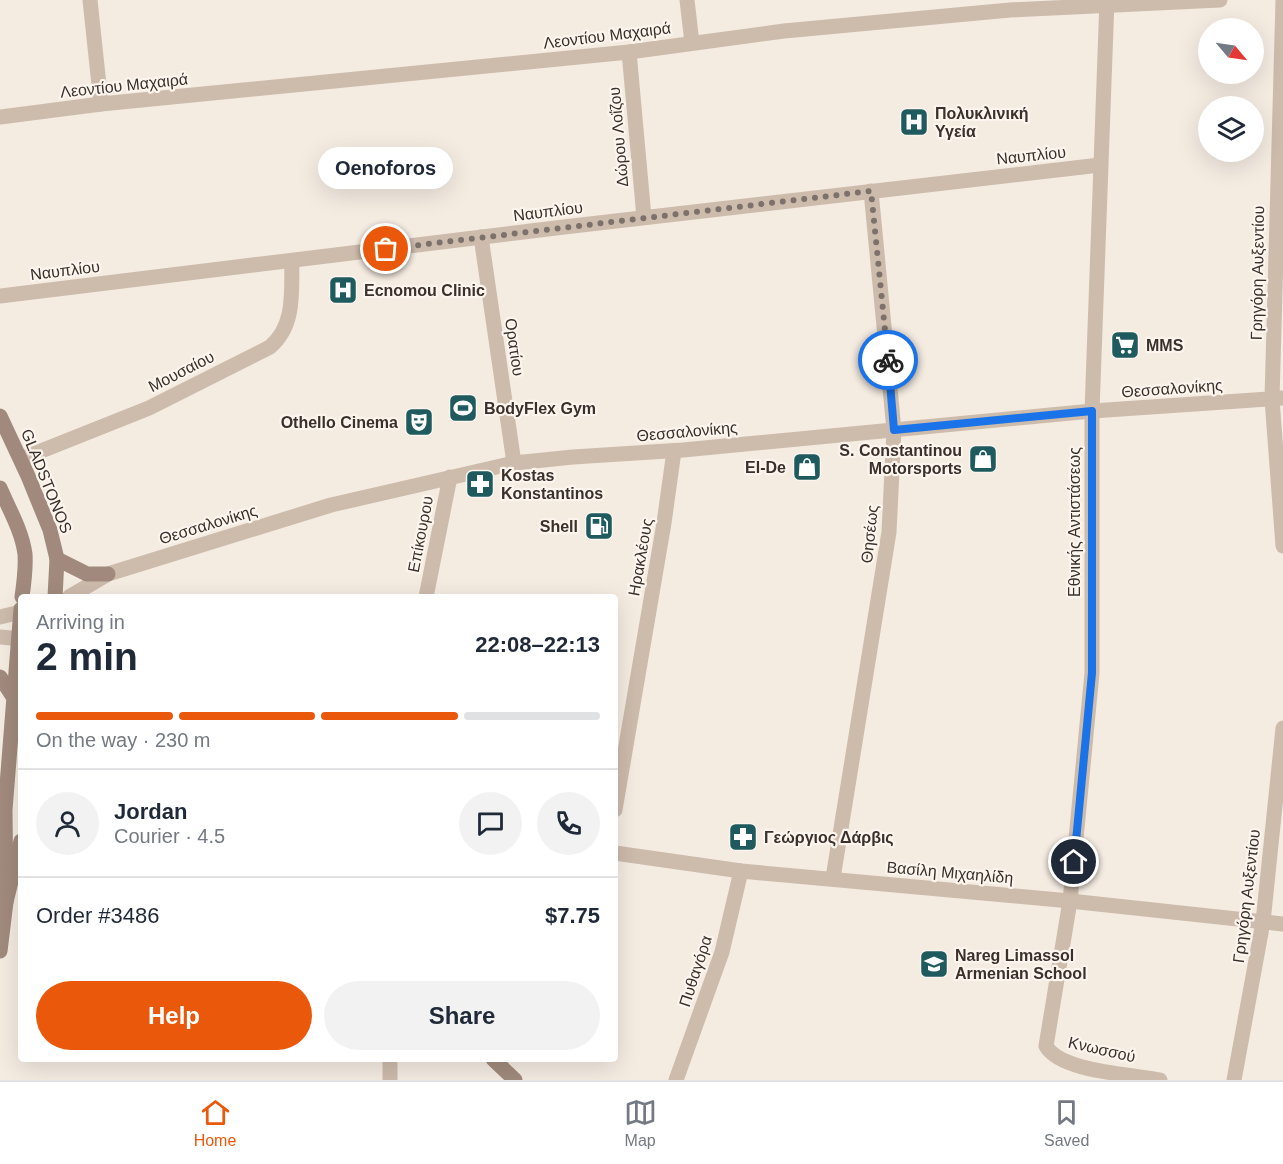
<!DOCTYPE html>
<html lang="en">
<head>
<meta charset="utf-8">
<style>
  :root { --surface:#fff; --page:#f2f2f3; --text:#1f2937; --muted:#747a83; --line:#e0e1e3; --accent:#ea580c }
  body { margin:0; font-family:Arial,sans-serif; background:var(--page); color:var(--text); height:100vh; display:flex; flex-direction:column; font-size:22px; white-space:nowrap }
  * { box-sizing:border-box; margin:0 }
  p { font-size:20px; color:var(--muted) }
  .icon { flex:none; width:33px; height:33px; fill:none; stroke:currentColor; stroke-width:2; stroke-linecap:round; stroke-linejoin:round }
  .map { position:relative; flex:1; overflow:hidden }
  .side { position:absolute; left:18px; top:594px; width:600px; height:468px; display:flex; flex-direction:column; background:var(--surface); border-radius:6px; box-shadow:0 6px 24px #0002 }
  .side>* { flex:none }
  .needle { width:39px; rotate:119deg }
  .tools { position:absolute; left:1198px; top:18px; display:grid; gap:12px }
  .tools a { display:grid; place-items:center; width:66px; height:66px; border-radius:50%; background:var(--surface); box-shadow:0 6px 24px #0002; font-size:30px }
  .pin { position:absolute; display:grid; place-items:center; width:51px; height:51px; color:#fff; margin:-26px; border:3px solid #fff; border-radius:50%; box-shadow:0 2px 6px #0007 }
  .courier { position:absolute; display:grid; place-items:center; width:60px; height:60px; margin:-30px; border:4px solid #1a73e8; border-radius:50%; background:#fff; color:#222; box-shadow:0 2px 8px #0007 }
  .bubble { position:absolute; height:42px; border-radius:21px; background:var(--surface); box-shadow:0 6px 24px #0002; font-size:20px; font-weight:700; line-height:42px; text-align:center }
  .summary em { font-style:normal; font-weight:700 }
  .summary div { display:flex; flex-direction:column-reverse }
  .summary { display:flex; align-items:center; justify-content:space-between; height:102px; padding:0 18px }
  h1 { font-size:39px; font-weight:700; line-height:45px }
  .bar { display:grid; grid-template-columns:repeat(4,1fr); gap:9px 6px; align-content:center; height:72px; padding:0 18px }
  .bar i { height:8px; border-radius:4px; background:var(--line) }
  .bar .active { background:var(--accent) }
  .bar p { grid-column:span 4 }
  .line { display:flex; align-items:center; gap:15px; padding:0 18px; border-top:2px solid var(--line) }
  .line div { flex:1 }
  .round { display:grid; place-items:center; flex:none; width:63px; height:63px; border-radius:32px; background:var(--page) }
  .action { display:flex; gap:12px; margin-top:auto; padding:12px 18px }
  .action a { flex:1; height:69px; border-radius:36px; background:var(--accent); color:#fff; font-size:24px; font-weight:700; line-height:69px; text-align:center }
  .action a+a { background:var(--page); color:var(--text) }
  .tabs { display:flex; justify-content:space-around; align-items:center; height:84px; border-top:2px solid var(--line); background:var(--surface); font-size:16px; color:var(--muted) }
  .tabs a { display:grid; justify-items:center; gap:3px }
  .tabs .active { color:var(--accent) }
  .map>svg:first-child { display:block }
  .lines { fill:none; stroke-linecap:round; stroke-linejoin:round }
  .minor { stroke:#cdbbac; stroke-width:15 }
  .tertiary { stroke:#cdbbac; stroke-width:15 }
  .secondary { stroke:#a18a7d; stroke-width:15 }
  .done { stroke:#7c716b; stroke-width:6; stroke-dasharray:0 10.8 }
  .route { stroke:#1a73e8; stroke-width:8 }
  .labels { text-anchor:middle; stroke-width:4.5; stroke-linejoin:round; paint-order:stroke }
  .street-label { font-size:16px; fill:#3b302b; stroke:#fbf5ee }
  .poi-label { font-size:16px; font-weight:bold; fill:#3b302b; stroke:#fbf5ee; text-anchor:start }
</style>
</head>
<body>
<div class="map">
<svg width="1283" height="1080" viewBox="0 0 1283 1080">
  <rect width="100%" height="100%" fill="#f4ebe1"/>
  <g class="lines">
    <g class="minor">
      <path d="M90 0 101 104"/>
      <path d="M687 0 692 43"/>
      <path d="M1107 0 1092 411V673L1070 901 1046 1046C1061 1072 1131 1074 1160 1080"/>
      <path d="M1283 0 1272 399 1283 546"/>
      <path d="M629 52 644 217"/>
      <path d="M0 117 101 104 629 52 784 31 1010 10 1220 0"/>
      <path d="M481 237 514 463"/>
      <path d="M0 296 564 227 1100 165"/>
      <path d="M21 459 149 408 270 347C296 325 291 291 292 261"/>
      <path d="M426 597 450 477"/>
      <path d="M615 810 664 523 674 451"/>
      <path d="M615 853 741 871 1070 901 1283 924"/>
      <path d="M833 878 889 532 894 430 871 191"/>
      <path d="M390 1059V1080"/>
      <path d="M676 1080 722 952 741 871"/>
      <path d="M1234 1080 1263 922 1283 728"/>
    </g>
    <g class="tertiary">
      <path d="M69 597 108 574 331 505 514 463 573 457 683 450 1092 411 1283 398"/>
      <path d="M0 617 21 612"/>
      <path d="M0 637 21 639"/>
    </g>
    <g class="secondary">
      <path d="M0 416 28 476 50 530 57 559 55 597"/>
      <path d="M0 488C9 509 22 531 25 554 26 569 24 583 22 597"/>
      <path d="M57 559 87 574H108"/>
      <path d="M0 677 12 695"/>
      <path d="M6 902 5 810 21 609"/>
      <path d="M0 951 6 902 21 841"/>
      <path d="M493 1059 515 1080"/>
    </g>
  </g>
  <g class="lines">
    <path class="done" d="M386 249 871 191 888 360"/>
    <path class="route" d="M888 360 894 430 1092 411V673L1074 862"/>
  </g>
  <defs>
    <g id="hospital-square" transform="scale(1.5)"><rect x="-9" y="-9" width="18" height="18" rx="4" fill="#1f5a5e" stroke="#fbf5ee"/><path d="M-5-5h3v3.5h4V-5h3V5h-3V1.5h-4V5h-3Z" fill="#fff"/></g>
    <g id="supermarket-square" transform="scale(1.5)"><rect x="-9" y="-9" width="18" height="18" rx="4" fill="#1f5a5e" stroke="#fbf5ee"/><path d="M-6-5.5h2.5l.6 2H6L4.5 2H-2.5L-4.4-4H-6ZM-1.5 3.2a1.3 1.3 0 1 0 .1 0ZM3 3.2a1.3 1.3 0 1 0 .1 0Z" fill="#fff"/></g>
    <g id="stadium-square" transform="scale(1.5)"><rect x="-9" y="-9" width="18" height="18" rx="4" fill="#1f5a5e" stroke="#fbf5ee"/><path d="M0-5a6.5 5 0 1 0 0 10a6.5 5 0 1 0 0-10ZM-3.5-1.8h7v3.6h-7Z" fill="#fff"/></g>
    <g id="theatre-square" transform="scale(1.5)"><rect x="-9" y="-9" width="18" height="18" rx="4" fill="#1f5a5e" stroke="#fbf5ee"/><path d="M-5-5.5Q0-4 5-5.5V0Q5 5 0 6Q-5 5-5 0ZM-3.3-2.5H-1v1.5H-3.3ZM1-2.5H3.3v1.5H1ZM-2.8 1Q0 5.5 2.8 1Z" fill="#fff"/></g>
    <g id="shop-square" transform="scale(1.5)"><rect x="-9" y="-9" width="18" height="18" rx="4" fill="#1f5a5e" stroke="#fbf5ee"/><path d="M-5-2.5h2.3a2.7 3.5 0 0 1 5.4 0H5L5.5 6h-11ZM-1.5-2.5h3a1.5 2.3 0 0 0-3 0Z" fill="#fff"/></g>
    <g id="pharmacy-square" transform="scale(1.5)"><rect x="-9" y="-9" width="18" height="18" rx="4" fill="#1f5a5e" stroke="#fbf5ee"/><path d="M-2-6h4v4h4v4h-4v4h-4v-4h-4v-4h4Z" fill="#fff"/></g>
    <g id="fuel-square" transform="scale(1.5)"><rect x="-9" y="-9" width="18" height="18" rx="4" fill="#1f5a5e" stroke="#fbf5ee"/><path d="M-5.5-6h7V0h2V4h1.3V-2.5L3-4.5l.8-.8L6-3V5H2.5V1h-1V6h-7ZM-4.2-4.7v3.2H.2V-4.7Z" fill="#fff"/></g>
    <g id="school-square" transform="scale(1.5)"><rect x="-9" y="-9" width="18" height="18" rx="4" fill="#1f5a5e" stroke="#fbf5ee"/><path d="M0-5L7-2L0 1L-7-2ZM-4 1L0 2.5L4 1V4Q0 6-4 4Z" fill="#fff"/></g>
  </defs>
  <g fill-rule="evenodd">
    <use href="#hospital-square" x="914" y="122"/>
    <use href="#hospital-square" x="343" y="290"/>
    <use href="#supermarket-square" x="1125" y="345"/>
    <use href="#stadium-square" x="463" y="408"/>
    <use href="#theatre-square" x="419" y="422"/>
    <use href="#shop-square" x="983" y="459"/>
    <use href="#shop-square" x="807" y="467"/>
    <use href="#pharmacy-square" x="480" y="484"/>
    <use href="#fuel-square" x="599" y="526"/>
    <use href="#pharmacy-square" x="743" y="837"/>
    <use href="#school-square" x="934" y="964"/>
  </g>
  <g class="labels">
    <g class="street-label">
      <text transform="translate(607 35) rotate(-7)" y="6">Λεοντίου Μαχαιρά</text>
      <text transform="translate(124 85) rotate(-6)" y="6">Λεοντίου Μαχαιρά</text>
      <text transform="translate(618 137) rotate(-95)" y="6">Δώρου Λοΐζου</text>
      <text transform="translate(1031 155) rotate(-6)" y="6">Ναυπλίου</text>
      <text transform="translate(548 211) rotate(-7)" y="6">Ναυπλίου</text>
      <text transform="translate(65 270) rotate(-7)" y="6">Ναυπλίου</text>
      <text transform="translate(1257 273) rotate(-89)" y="6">Γρηγόρη Αυξεντίου</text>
      <text transform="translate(515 347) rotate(82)" y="6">Ορατίου</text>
      <text transform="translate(181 371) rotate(-27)" y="6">Μουσαίου</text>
      <text transform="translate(1172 388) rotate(-4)" y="6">Θεσσαλονίκης</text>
      <text transform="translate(687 431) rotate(-5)" y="6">Θεσσαλονίκης</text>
      <text transform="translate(47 481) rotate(68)" y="6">GLADSTONOS</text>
      <text transform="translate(1074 522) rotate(-90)" y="6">Εθνικής Αντιστάσεως</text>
      <text transform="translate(208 524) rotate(-17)" y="6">Θεσσαλονίκης</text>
      <text transform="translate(420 534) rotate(-79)" y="6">Επίκουρου</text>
      <text transform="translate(869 534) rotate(-84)" y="6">Θησέως</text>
      <text transform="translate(640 557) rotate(-80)" y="6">Ηρακλέους</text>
      <text transform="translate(950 872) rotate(5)" y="6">Βασίλη Μιχαηλίδη</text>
      <text transform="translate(1246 896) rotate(-83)" y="6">Γρηγόρη Αυξεντίου</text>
      <text transform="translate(695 971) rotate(-72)" y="6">Πυθαγόρα</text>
      <text transform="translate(1102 1049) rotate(13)" y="6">Κνωσσού</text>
    </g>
    <g class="poi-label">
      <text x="935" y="119">Πολυκλινική<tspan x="935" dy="18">Υγεία</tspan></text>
      <text x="364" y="296">Ecnomou Clinic</text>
      <text x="1146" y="351">MMS</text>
      <text x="484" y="414">BodyFlex Gym</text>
      <text x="398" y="428" text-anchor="end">Othello Cinema</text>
      <text x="962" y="456" text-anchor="end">S. Constantinou<tspan x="962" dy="18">Motorsports</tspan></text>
      <text x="786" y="473" text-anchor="end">El-De</text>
      <text x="501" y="481">Kostas<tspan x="501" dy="18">Konstantinos</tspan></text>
      <text x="578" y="532" text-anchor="end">Shell</text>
      <text x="764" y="843">Γεώργιος Δάρβις</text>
      <text x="955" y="961">Nareg Limassol<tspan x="955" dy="18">Armenian School</tspan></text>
    </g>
  </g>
</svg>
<div class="tools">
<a><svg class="needle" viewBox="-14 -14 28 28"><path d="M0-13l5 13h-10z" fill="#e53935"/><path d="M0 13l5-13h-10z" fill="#747a83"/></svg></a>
<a><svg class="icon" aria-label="layers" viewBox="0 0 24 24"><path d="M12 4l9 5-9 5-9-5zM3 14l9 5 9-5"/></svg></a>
</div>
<div class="pin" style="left:386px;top:249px;background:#ea580c"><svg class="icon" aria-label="bag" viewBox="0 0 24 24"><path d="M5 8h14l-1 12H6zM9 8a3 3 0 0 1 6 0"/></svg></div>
<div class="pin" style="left:1074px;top:862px;background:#1f2937"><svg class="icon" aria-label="home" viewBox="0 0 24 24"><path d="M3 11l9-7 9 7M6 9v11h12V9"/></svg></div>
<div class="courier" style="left:888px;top:360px"><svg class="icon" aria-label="bike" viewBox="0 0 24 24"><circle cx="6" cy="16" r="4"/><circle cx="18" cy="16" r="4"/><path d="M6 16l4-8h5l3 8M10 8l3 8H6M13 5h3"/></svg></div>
<div class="bubble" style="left:318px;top:147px;width:135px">Oenoforos</div>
<section class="side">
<div class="summary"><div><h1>2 min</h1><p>Arriving in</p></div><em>22:08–22:13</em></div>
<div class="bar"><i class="active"></i><i class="active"></i><i class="active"></i><i></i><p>On the way · 230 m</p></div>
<div class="line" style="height:108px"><a class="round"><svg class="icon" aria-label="person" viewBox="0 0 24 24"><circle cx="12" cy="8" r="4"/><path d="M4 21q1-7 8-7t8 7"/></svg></a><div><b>Jordan</b><p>Courier · 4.5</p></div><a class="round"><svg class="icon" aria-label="chat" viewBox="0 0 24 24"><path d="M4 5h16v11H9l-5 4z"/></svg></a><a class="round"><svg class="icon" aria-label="phone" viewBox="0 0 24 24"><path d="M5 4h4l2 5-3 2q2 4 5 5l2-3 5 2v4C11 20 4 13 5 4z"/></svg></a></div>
<div class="line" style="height:78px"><div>Order #3486</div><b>$7.75</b></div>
<div class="action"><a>Help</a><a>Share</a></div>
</section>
</div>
<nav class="tabs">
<a class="active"><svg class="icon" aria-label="home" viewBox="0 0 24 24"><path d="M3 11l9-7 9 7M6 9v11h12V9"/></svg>Home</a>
<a><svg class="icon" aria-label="map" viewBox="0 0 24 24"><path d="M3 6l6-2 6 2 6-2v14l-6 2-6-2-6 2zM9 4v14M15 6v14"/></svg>Map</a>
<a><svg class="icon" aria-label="saved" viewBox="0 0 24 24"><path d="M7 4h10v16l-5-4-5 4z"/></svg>Saved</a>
</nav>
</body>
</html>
